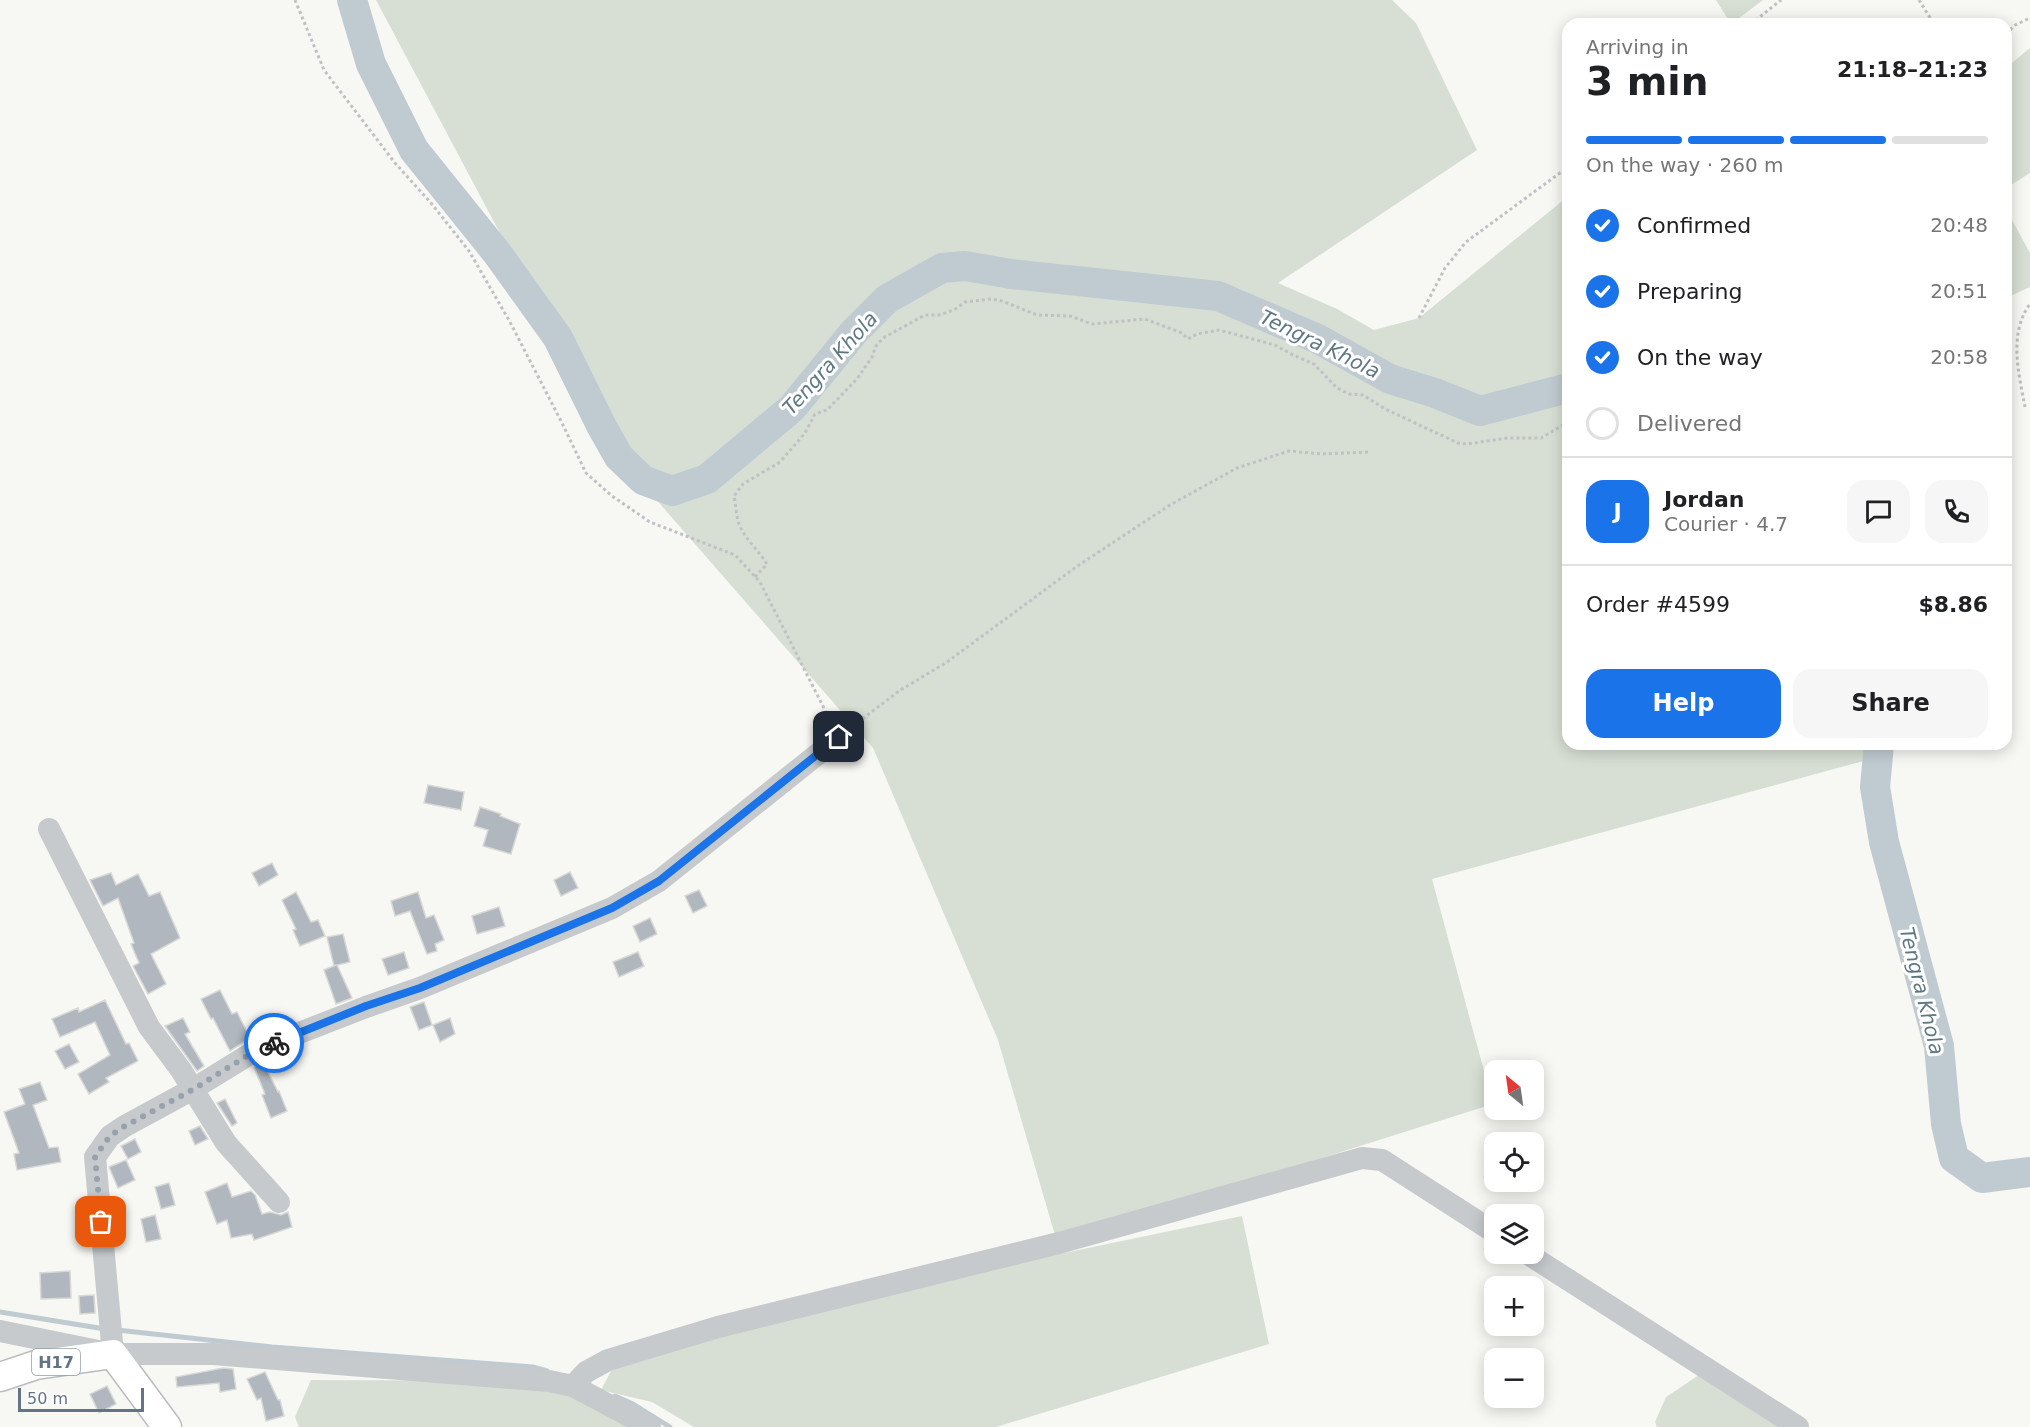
<!DOCTYPE html>
<html lang="en">
<head>
<meta charset="utf-8">
<style>
  :root { --surface:#fff; --page:#f6f6f6; --text:#202124; --muted:#757577; --line:#e0e0e0; --accent:#1a73e8 }
  body { margin:0; font-family:"DejaVu Sans",sans-serif; background:var(--page); color:var(--text); height:100vh; display:flex; flex-direction:column; font-size:22px; white-space:nowrap }
  * { box-sizing:border-box; margin:0 }
  p { font-size:20px; color:var(--muted) }
  .icon { flex:none; width:33px; height:33px; fill:none; stroke:currentColor; stroke-width:2; stroke-linecap:round; stroke-linejoin:round }
  .map { position:relative; flex:1; overflow:hidden }
  .side { position:absolute; left:1562px; top:18px; width:450px; height:732px; display:flex; flex-direction:column; background:var(--surface); border-radius:18px; box-shadow:0 3px 15px #0003 }
  .side>* { flex:none }
  .needle { width:39px; rotate:331deg }
  .tools { position:absolute; left:1484px; top:1060px; display:grid; gap:12px }
  .tools a { display:grid; place-items:center; width:60px; height:60px; border-radius:12px; background:var(--surface); box-shadow:0 3px 15px #0003; font-size:30px }
  .scale { position:absolute; left:18px; bottom:15px; width:126px; box-sizing:border-box; padding-left:6px; border:3px solid #637487; border-top:0; font-size:16px; line-height:21px; white-space:nowrap; color:#637487; -webkit-text-stroke:4px #fff; paint-order:stroke }
  .pin { position:absolute; display:grid; place-items:center; width:51px; height:51px; color:#fff; margin:-26px; border-radius:12px; box-shadow:0 3px 9px #0006 }
  .courier { position:absolute; display:grid; place-items:center; width:60px; height:60px; margin:-30px; border:4px solid #1a73e8; border-radius:50%; background:#fff; color:#222; box-shadow:0 2px 8px #0007 }
  .head em { font-style:normal; font-weight:600 }
  .head div { display:flex; flex-direction:column-reverse }
  .head { display:flex; align-items:center; justify-content:space-between; height:102px; padding:0 24px }
  h1 { font-size:39px; font-weight:600; line-height:45px }
  .bar { display:grid; grid-template-columns:repeat(4,1fr); gap:9px 6px; align-content:center; height:72px; padding:0 24px }
  .bar i { height:8px; border-radius:4px; background:var(--line) }
  .bar .active { background:var(--accent) }
  .bar p { grid-column:span 4 }
  .line { display:flex; align-items:center; gap:15px; padding:0 24px; border-top:2px solid var(--line) }
  .line div { flex:1 }
  .round { display:grid; place-items:center; flex:none; width:63px; height:63px; border-radius:18px; background:var(--page) }
  ol { padding:0 24px; list-style:none }
  li { display:flex; align-items:center; gap:18px; height:66px }
  li p { margin-inline-start:auto }
  li .icon { padding:6px; border-radius:50%; background:var(--accent); color:#fff; stroke-width:4 }
  li:last-child { color:var(--muted) }
  li i { width:33px; height:33px; border:3px solid var(--line); border-radius:50% }
  .primary-button { display:flex; gap:12px; margin-top:auto; padding:12px 24px }
  .primary-button a { flex:1; height:69px; border-radius:18px; background:var(--accent); color:#fff; font-size:24px; font-weight:600; line-height:69px; text-align:center }
  .primary-button a+a { background:var(--page); color:var(--text) }
  .map>svg:first-child { display:block }
  .green { fill:#d7dfd4 }
  .lines { fill:none; stroke-linecap:round; stroke-linejoin:round }
  .stream { stroke:#c0cbd1; stroke-width:5 }
  .river { stroke:#c0cbd1; stroke-width:30 }
  .building { fill:#b0b7be; stroke:#d8d8d6; stroke-width:1.5 }
  .major-casing { stroke:#b9bdc1; stroke-width:31 }
  .path { stroke:#bfc1c4; stroke-width:3; stroke-dasharray:3 3; stroke-linecap:butt }
  .minor { stroke:#c6cacd; stroke-width:22 }
  .major { stroke:#fff; stroke-width:28 }
  .done { stroke:#97a2ad; stroke-width:6; stroke-dasharray:0 10.8 }
  .route { stroke:#1a73e8; stroke-width:8 }
  .labels { text-anchor:middle; stroke-width:6; stroke-linejoin:round; paint-order:stroke }
  .shield { fill:#fff; stroke:#929eab; stroke-width:1.5 }
  .shield-label { font-size:16px; font-weight:bold; fill:#637487 }
  .water-label { font-size:20px; font-style:italic; fill:#5f7783; stroke:#fff }
</style>
</head>
<body>
<div class="map">
<svg width="2030" height="1427" viewBox="0 0 2030 1427">
  <rect width="100%" height="100%" fill="#f7f7f3"/>
  <g class="green">
    <path d="M376 0H1392L1416 23 1477 150 1278 283 1337 309 1374 330 1419 318 1567 197 1568 744H1876L1878 757 1432 879 1493 1104 1057 1242 998 1040 873 748 619 457Z"/>
    <path d="M1716 0H1763L1731 24Z"/>
    <path d="M2030 48V173L2006 188V68Z"/>
    <path d="M2006 209 2030 253V287L2006 298Z"/>
    <path d="M1242 1216 1269 1344 996 1427H694L652 1402 601 1390 618 1358 895 1288Z"/>
    <path d="M1708 1369 1799 1427H1657L1655 1422 1666 1397Z"/>
    <path d="M311 1380 549 1381 649 1427H299L295 1417Z"/>
  </g>
  <g class="lines">
    <g class="stream">
      <path d="M0 1312 105 1329"/>
      <path d="M117 1330 272 1347 533 1367 547 1371"/>
      <path d="M615 1396 633 1404 670 1427"/>
    </g>
    <g class="river">
      <path d="M352 0 371 64 414 150 497 253 558 338 602 427 619 457 643 480 672 491 707 479 792 408 854 332 887 299 942 268 965 266 1011 274 1218 296 1318 339 1390 379 1435 393 1480 411 1568 388"/>
      <path d="M1879 744 1875 787 1884 842 1939 1046 1946 1124 1954 1158 1982 1178 2030 1172"/>
    </g>
  </g>
  <g class="building">
    <path d="M428 785 464 792 461 810 424 803Z"/>
    <path d="M480 807 501 814 500 816 520 824 511 854 483 846 488 830 474 826Z"/>
    <path d="M272 863 278 875 259 886 252 873Z"/>
    <path d="M570 872 578 888 561 896 554 880Z"/>
    <path d="M111 873 116 885 138 874 149 896 160 892 180 938 151 954 166 984 148 994 133 966 139 963 131 944 134 943 118 898 103 906 90 880Z"/>
    <path d="M699 890 707 906 693 913 685 896Z"/>
    <path d="M296 892 311 922 318 920 325 936 300 946 293 930 296 929 282 900Z"/>
    <path d="M418 892 426 918 434 915 444 940 435 944 437 951 427 954 410 911 395 916 391 901Z"/>
    <path d="M499 907 505 926 477 934 472 916Z"/>
    <path d="M650 918 657 934 640 942 633 926Z"/>
    <path d="M343 934 350 962 337 965 352 998 336 1004 324 970 336 965 334 966 327 937Z"/>
    <path d="M404 952 409 968 388 975 382 959Z"/>
    <path d="M638 952 644 966 619 977 613 962Z"/>
    <path d="M220 990 232 1014 237 1012 250 1038 230 1051 213 1018 211 1019 201 999Z"/>
    <path d="M105 1000 126 1044 129 1043 138 1061 106 1078 109 1082 89 1094 78 1074 110 1055 95 1022 60 1037 52 1019 78 1008 79 1012Z"/>
    <path d="M424 1002 432 1025 419 1030 410 1007Z"/>
    <path d="M183 1018 190 1032 185 1034 204 1066 197 1071 165 1026Z"/>
    <path d="M450 1018 455 1034 440 1042 433 1025Z"/>
    <path d="M69 1044 79 1062 65 1069 55 1051Z"/>
    <path d="M263 1062 278 1092 279 1091 287 1111 271 1118 262 1095 265 1094 254 1067Z"/>
    <path d="M40 1082 47 1100 33 1105 49 1148 58 1147 61 1162 17 1170 14 1154 19 1153 4 1112 25 1104 19 1089Z"/>
    <path d="M225 1099 237 1123 232 1126 217 1103Z"/>
    <path d="M200 1126 208 1139 195 1145 189 1131Z"/>
    <path d="M135 1139 141 1152 128 1159 121 1146Z"/>
    <path d="M126 1160 135 1180 118 1188 109 1167Z"/>
    <path d="M169 1183 175 1205 161 1209 155 1187Z"/>
    <path d="M227 1183 232 1197 251 1191 255 1195 262 1214 270 1212 281 1215 288 1212 292 1227 254 1240 252 1234 231 1238 227 1220 217 1224 205 1192Z"/>
    <path d="M155 1215 161 1239 146 1242 141 1219Z"/>
    <path d="M70 1271 71 1298 41 1299 40 1273Z"/>
    <path d="M94 1295 95 1313 80 1314 79 1296Z"/>
    <path d="M223 1368 233 1369 236 1389 220 1392 219 1383 177 1387 176 1377Z"/>
    <path d="M265 1372 278 1400H280L284 1416 266 1421 261 1398 257 1400 247 1379Z"/>
    <path d="M107 1386 116 1404 99 1413 90 1394Z"/>
  </g>
  <g class="lines">
    <g class="major-casing">
      <path id="major" d="M0 1377 36 1365 113 1354 167 1427"/>
    </g>
    <g class="path">
      <path d="M295 0 324 70 395 163 431 203 469 251 510 322 562 423 586 473 612 496 650 522 735 555 760 582 830 720"/>
      <path d="M1919 0 1934 24"/>
      <path d="M1751 24 1781 0"/>
      <path d="M2006 34 2015 25 2030 18"/>
      <path d="M1419 318 1445 268 1466 242 1568 167"/>
      <path d="M2025 407C2019 374 2008 334 2030 304"/>
      <path d="M755 577 767 564C759 551 745 539 739 524 736 516 736 505 734 496L743 484 780 462 805 433 815 414 827 410 857 379 872 357 876 346 883 338 925 315H939L954 310 965 302 991 299 1002 301 1037 315 1070 316 1092 324 1145 319 1182 333 1188 339 1197 334 1219 330 1275 345 1293 355 1314 364 1337 388 1349 394 1363 395 1385 409 1458 443 1467 444 1508 438H1541L1568 422"/>
      <path d="M853 726 899 691 947 662 1076 567 1170 505 1237 468 1289 451 1323 454 1368 452"/>
    </g>
    <g class="minor">
      <path d="M49 829 149 1027 181 1070 226 1143 279 1202"/>
      <path d="M1528 1254 1798 1427"/>
      <path d="M0 1331 113 1354H213L549 1381 573 1386 650 1427"/>
      <path d="M113 1354 95 1157 110 1136 125 1126 193 1089 258 1049 366 1007 420 988 612 908 659 881 839 737"/>
      <path d="M573 1386 586 1372 608 1360 718 1327 1059 1243 1362 1158 1382 1160 1494 1232"/>
    </g>
    <use href="#major" class="major"/>
  </g>
  <g class="lines">
    <path class="done" d="M101 1222 95 1157 110 1136 125 1126 194 1089 258 1049 274 1043"/>
    <path class="route" d="M274 1043 366 1006 420 988 612 908 659 881 839 737"/>
  </g>
  <g class="labels">
    <rect class="shield" x="32" y="1349" width="48" height="26" rx="4.5"/>
    <g class="shield-label">
      <text x="56" y="1368">H17</text>
    </g>
    <g class="water-label">
      <text transform="translate(1320 344) rotate(26)" y="7">Tengra Khola</text>
      <text transform="translate(830 363) rotate(-48)" y="7">Tengra Khola</text>
      <text transform="translate(1922 991) rotate(76)" y="7">Tengra Khola</text>
    </g>
  </g>
</svg>
<div class="tools">
<a><svg class="needle" viewBox="-14 -14 28 28"><path d="M0-13l5 13h-10z" fill="#e53935"/><path d="M0 13l5-13h-10z" fill="#757577"/></svg></a>
<a><svg class="icon" aria-label="locate" viewBox="0 0 24 24"><circle cx="12" cy="12" r="6"/><path d="M12 2v4M12 18v4M2 12h4M18 12h4"/></svg></a>
<a><svg class="icon" aria-label="layers" viewBox="0 0 24 24"><path d="M12 4l9 5-9 5-9-5zM3 14l9 5 9-5"/></svg></a>
<a>+</a>
<a>−</a>
</div>
<div class="scale">50 m</div>
<div class="pin" style="left:101px;top:1222px;background:#ea580c"><svg class="icon" aria-label="bag" viewBox="0 0 24 24"><path d="M5 8h14l-1 12H6zM9 8a3 3 0 0 1 6 0"/></svg></div>
<div class="pin" style="left:839px;top:737px;background:#1f2937"><svg class="icon" aria-label="home" viewBox="0 0 24 24"><path d="M3 11l9-7 9 7M6 9v11h12V9"/></svg></div>
<div class="courier" style="left:274px;top:1043px"><svg class="icon" aria-label="bike" viewBox="0 0 24 24"><circle cx="6" cy="16" r="4"/><circle cx="18" cy="16" r="4"/><path d="M6 16l4-8h5l3 8M10 8l3 8H6M13 5h3"/></svg></div>
<section class="side">
<div class="head"><div><h1>3 min</h1><p>Arriving in</p></div><em>21:18–21:23</em></div>
<div class="bar"><i class="active"></i><i class="active"></i><i class="active"></i><i></i><p>On the way · 260 m</p></div>
<ol>
<li><svg class="icon" aria-label="check" viewBox="0 0 24 24"><path d="M5 12l5 5 9-10"/></svg>Confirmed<p>20:48</p></li>
<li><svg class="icon" aria-label="check" viewBox="0 0 24 24"><path d="M5 12l5 5 9-10"/></svg>Preparing<p>20:51</p></li>
<li><svg class="icon" aria-label="check" viewBox="0 0 24 24"><path d="M5 12l5 5 9-10"/></svg>On the way<p>20:58</p></li>
<li><i></i>Delivered</li>
</ol>
<div class="line" style="height:108px"><b class="round" style="background:var(--accent);color:#fff">J</b><div><b>Jordan</b><p>Courier · 4.7</p></div><a class="round"><svg class="icon" aria-label="chat" viewBox="0 0 24 24"><path d="M4 5h16v11H9l-5 4z"/></svg></a><a class="round"><svg class="icon" aria-label="phone" viewBox="0 0 24 24"><path d="M5 4h4l2 5-3 2q2 4 5 5l2-3 5 2v4C11 20 4 13 5 4z"/></svg></a></div>
<div class="line" style="height:78px"><div>Order #4599</div><b>$8.86</b></div>
<div class="primary-button"><a>Help</a><a>Share</a></div>
</section>
</div>
</body>
</html>
